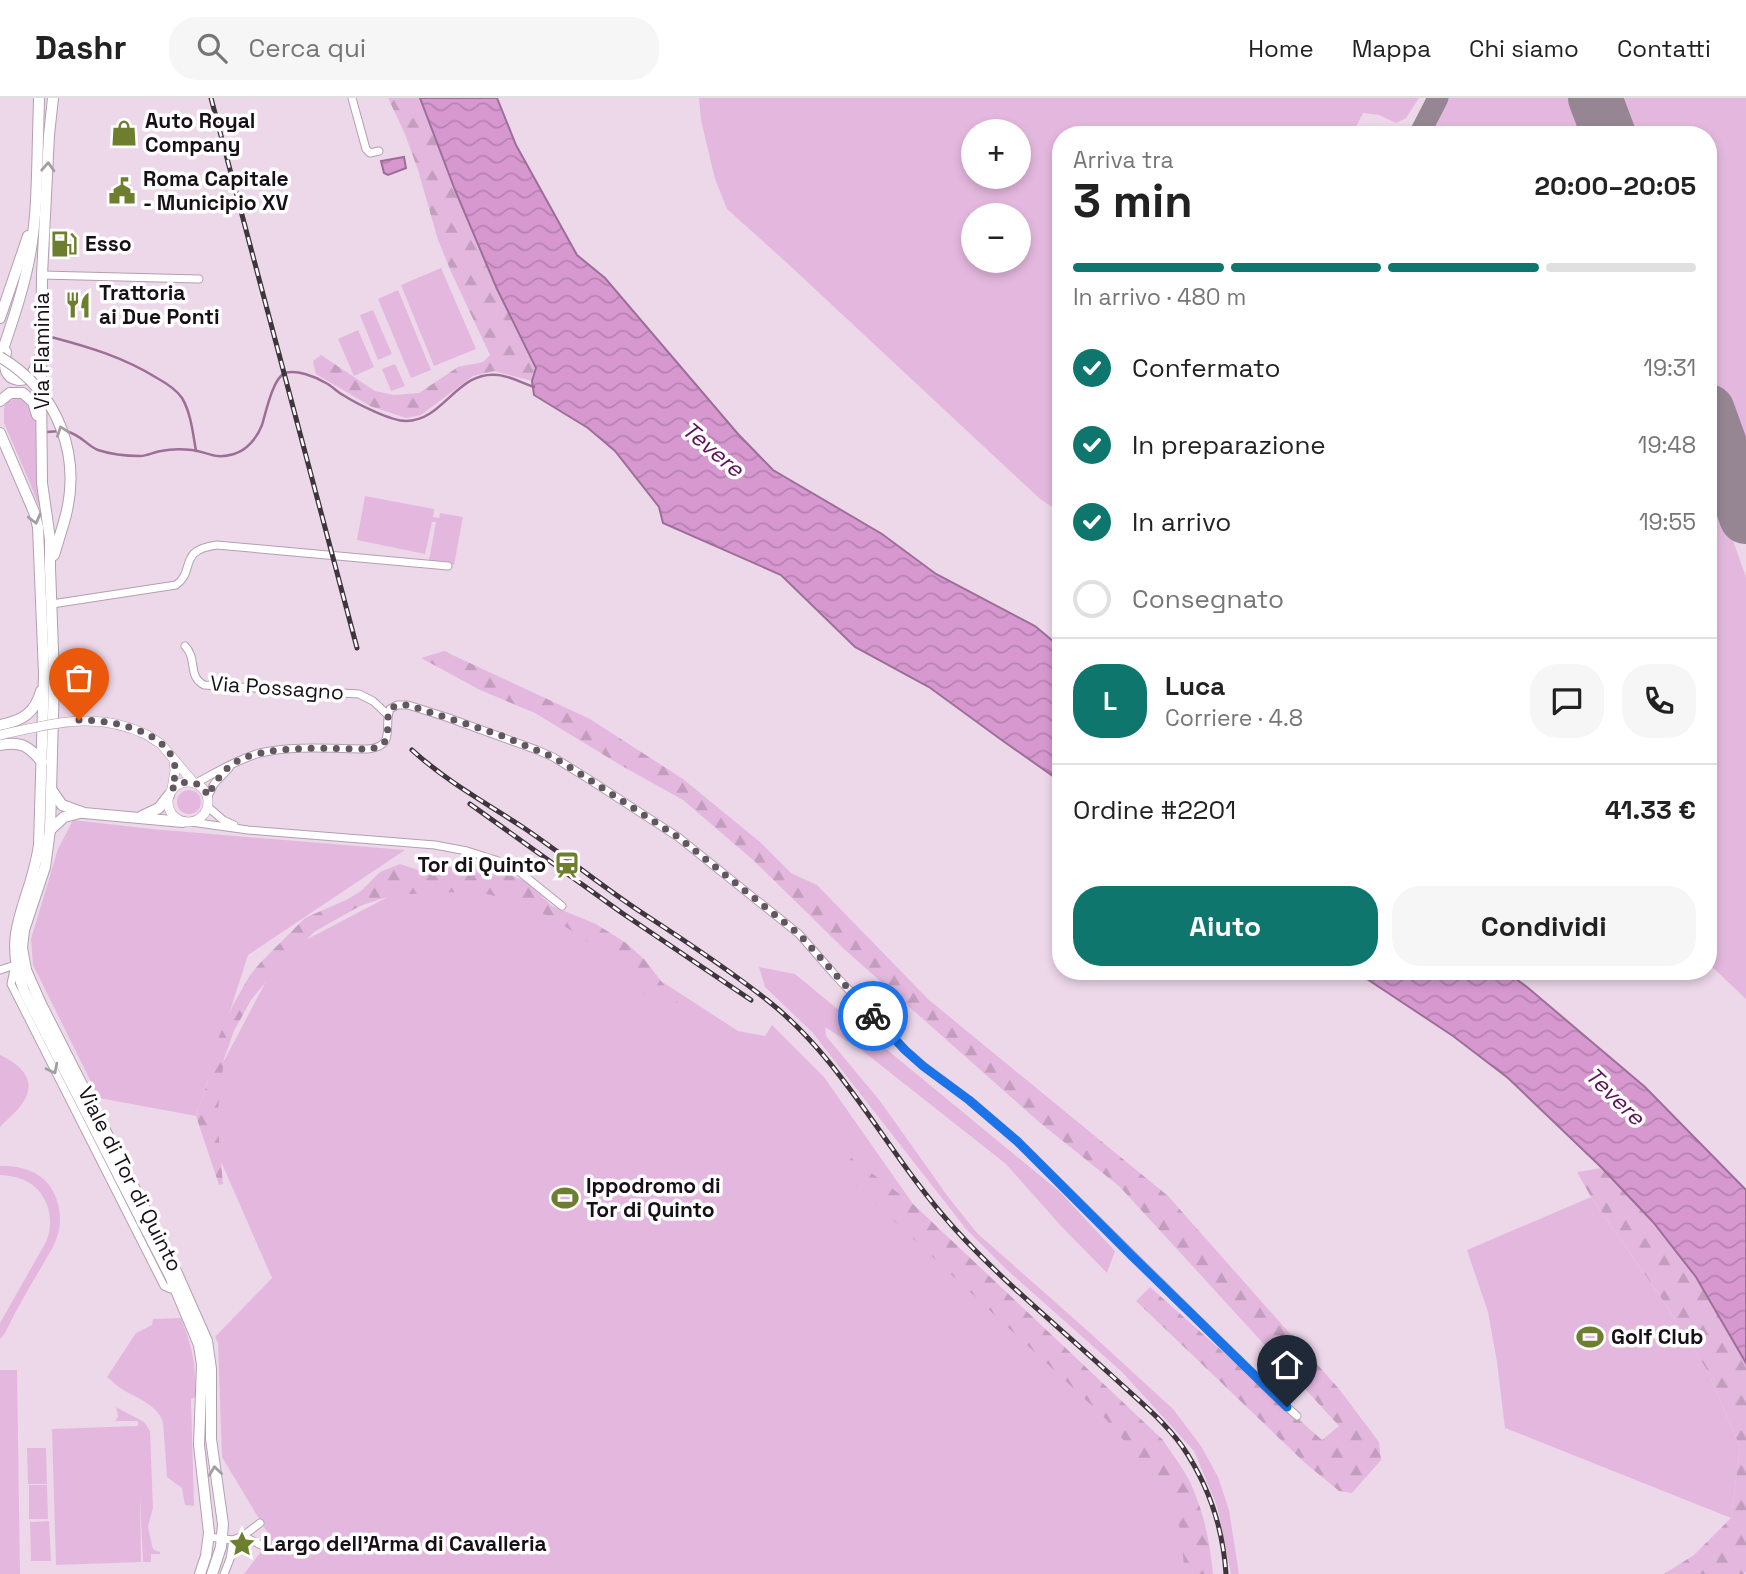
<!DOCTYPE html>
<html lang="it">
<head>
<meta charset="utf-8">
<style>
  :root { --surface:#fff; --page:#f6f6f6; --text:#222; --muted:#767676; --line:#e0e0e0; --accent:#0f766e }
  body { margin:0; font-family:"Space Grotesk",sans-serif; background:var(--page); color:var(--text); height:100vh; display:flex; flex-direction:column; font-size:26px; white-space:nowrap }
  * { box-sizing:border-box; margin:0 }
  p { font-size:23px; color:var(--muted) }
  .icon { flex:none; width:38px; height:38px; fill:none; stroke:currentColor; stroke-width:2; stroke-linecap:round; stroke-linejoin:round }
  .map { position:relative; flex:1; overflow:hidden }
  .panel { position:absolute; left:1052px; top:28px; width:665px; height:854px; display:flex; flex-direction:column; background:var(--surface); border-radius:28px; box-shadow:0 4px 10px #0003 }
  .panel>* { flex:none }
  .controls { position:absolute; left:961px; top:21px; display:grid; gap:14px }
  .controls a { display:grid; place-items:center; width:70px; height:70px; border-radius:50%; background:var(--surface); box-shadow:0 4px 10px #0003; font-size:35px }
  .pin { position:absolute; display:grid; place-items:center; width:60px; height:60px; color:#fff; margin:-72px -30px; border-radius:50% 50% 50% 0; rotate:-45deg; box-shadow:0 0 7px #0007 }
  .pin .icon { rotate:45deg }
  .courier { position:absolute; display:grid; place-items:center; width:70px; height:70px; margin:-35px; border:5px solid #1a73e8; border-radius:50%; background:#fff; color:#222; box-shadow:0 2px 9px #0007 }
  .summary em { font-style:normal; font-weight:600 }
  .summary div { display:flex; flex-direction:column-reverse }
  .summary { display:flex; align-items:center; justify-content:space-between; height:119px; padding:0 21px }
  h1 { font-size:46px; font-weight:600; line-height:52px }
  .bar { display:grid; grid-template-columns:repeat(4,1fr); gap:10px 7px; align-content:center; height:84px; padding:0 21px }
  .bar i { height:9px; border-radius:5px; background:var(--line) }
  .bar .active { background:var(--accent) }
  .bar p { grid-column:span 4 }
  .line { display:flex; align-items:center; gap:18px; padding:0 21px; border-top:2px solid var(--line) }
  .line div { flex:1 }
  .round { display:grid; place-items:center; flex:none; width:74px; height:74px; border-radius:28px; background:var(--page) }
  ol { padding:0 21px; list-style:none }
  li { display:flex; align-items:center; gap:21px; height:77px }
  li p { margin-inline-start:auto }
  li .icon { padding:7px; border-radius:50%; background:var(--accent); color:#fff; stroke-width:4 }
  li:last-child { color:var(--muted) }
  li i { width:38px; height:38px; border:4px solid var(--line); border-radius:50% }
  .cta { display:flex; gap:14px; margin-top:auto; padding:14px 21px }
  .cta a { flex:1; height:80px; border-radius:28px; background:var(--accent); color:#fff; font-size:28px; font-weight:600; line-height:80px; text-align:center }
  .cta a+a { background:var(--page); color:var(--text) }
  header { display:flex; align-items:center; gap:42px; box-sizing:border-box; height:98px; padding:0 35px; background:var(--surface); border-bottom:2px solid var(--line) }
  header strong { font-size:33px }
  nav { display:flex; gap:38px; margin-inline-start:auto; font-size:24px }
  .search { width:490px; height:63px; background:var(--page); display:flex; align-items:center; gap:18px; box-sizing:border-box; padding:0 24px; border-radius:28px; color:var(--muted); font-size:26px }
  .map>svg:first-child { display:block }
  .grass { fill:#e4b8de; fill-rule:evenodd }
  .forest { fill:url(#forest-firs) }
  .water { fill:url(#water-waves); stroke:#9d6f98; stroke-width:2 }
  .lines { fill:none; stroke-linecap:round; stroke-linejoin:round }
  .stream { stroke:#9d6f98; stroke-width:2.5 }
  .taxiway { stroke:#968694; stroke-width:21 }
  .runway { stroke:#968694; stroke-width:54 }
  .minor-casing { stroke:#b39fb0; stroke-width:9 }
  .tertiary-casing { stroke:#b39fb0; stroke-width:10 }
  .primary-casing { stroke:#b39fb0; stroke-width:12 }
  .trunk-casing { stroke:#b39fb0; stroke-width:12 }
  .minor { stroke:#fff; stroke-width:7 }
  .tertiary { stroke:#fff; stroke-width:9 }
  .primary { stroke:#fff; stroke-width:10 }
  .trunk { stroke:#fff; stroke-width:10 }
  .rail-casing { stroke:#3f353d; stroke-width:5 }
  .rail { stroke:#fff; stroke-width:2.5; stroke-dasharray:8; stroke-linecap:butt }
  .tertiary-bridge-casing { stroke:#b39fb0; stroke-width:10; stroke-linecap:butt }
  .primary-bridge-casing { stroke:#b39fb0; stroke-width:12; stroke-linecap:butt }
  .tertiary-bridge { stroke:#fff; stroke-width:9 }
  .primary-bridge { stroke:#fff; stroke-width:10 }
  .oneway { stroke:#a29fa2 }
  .done { stroke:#625660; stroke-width:7; stroke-dasharray:0 12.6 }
  .route { stroke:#1a73e8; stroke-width:9 }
  .labels { text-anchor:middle; stroke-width:7; stroke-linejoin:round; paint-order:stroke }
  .poi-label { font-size:21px; font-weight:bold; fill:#171016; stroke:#fff; text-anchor:start }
  .street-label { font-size:21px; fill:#171016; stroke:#fff }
  .water-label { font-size:23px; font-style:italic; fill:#5e1359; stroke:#fff }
</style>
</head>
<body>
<header>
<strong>Dashr</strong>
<div class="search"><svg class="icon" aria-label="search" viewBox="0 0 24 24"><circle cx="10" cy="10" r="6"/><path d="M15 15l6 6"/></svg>Cerca qui</div>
<nav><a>Home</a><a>Mappa</a><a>Chi siamo</a><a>Contatti</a></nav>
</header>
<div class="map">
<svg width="1746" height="1476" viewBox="0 0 1746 1476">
  <defs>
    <pattern id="forest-firs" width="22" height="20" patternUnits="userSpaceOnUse" patternTransform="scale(1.75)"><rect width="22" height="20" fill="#e4b8de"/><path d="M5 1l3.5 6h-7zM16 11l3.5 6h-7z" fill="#c39dbe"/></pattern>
    <pattern id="water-waves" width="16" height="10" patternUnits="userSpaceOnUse" patternTransform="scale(1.75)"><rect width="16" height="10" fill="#d798d0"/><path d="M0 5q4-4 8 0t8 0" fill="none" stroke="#b882b2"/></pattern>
  </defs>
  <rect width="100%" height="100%" fill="#edd8ea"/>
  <g class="grass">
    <path d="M699 0H1419L1406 20 1396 25 1379 17 1363 15 1352 37H1060V414L1040 401 787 165 727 111 715 81 701 22ZM973 33H1018V79H973ZM973 117H1018V163H973Z"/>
    <path d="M1447 0H1573L1586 37H1429Z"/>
    <path d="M1614 0H1746V367L1708 262V37H1627Z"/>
    <path d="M441 170 476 251 434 268 401 187Z"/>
    <path d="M398 192 431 272 411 280 378 201Z"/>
    <path d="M373 212 392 256 378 262 360 217Z"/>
    <path d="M358 232 374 269 354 278 338 241Z"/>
    <path d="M395 266 405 288 391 293 382 271Z"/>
    <path d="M16 300C22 301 27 303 30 308 42 325 40 391 41 414L30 385 4 325V310L6 305Z"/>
    <path d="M1708 373 1746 479V901L1708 865Z"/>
    <path d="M365 398 434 411 433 419 439 420 440 415 463 419 454 467 429 462 436 424H432L425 456 357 442Z"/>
    <circle cx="189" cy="704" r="12"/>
    <path d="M73 722 152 731 405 752 248 857 199 1010 281 855 464 759 664 889 661 883 738 933 765 938 772 927 824 979 913 1106 861 1068 1151 1333 1210 1476H244L260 1455 270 1439 222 1359 218 1245 215 1239 272 1180 198 1011 196 1018 99 1000 33 867 31 841 58 751Z"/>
    <path d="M759 869 795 876 1060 1094 1115 1153 1107 1175 1061 1128 1006 1066 864 954 825 929 826 938 880 1003 949 1100 977 1135 1089 1234 1173 1311 1201 1348 1218 1379 1229 1412 1239 1476H1231L1217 1408 1194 1353 1122 1274 1006 1171 966 1131 812 934 765 889Z"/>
    <path d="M0 957C16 964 36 979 26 999 21 1011 8 1020 0 1029Z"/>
    <path d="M0 1068C18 1067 38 1072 49 1087 60 1102 63 1122 57 1139 54 1149 47 1159 42 1168 29 1190 16 1212 5 1235L0 1241V1225L46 1144C51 1132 51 1122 48 1110 41 1087 23 1078 0 1077Z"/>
    <path d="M1591 1099 1664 1204 1707 1272 1740 1349 1731 1420 1505 1330 1497 1264 1488 1214 1467 1152Z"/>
    <path d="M181 1220C193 1252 196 1265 195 1299L191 1301 194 1408 185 1407 182 1390 167 1379 163 1324C157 1307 139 1301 125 1293 118 1289 113 1284 107 1279L136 1235 152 1227 153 1221Z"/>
    <path d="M0 1272H17L20 1476H0Z"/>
    <path d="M116 1309 144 1324 150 1333 153 1410 148 1428 152 1448 154 1452 160 1454V1456H151V1464H143L140 1397 141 1464 56 1467 52 1331 138 1328V1323H115L118 1319Z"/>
    <path d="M27 1350H46L47 1386H28Z"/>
    <path d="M29 1387H47L48 1421H29Z"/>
    <path d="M49 1423 51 1463H31L30 1424Z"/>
  </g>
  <g class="forest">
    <path d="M388 0H420L455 92 497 191 536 271 532 283 494 273 473 278 421 317 406 320 370 308 316 276 313 263 321 257 375 293 394 297 419 295 458 269 483 264 490 257 452 176 438 142 418 72 405 36Z"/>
    <path d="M444 553 590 621 683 681 760 744 791 775 817 787 929 902 1168 1098 1339 1291 1379 1344 1381 1362 1352 1395 1339 1393 1305 1365 1136 1203 1150 1189 1322 1342 1339 1328 1120 1089 1039 1024 844 851 753 762 683 702 622 668 535 615 480 592 421 560Z"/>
    <path d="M400 766 424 774H441L460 770 498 772 527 784 552 808 596 826 626 845 644 861 678 905 799 1021 913 1106 1163 1342C1172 1356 1183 1370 1190 1384 1204 1414 1210 1444 1213 1476H1185L1180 1431 1165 1391 1102 1317 823 1057 588 844 554 821 523 806 487 796 459 794 409 796 384 800 360 808 314 834 265 885 251 902 234 933 224 961 217 1019 223 1086 219 1087 196 1018 207 986 213 952 233 907 250 877 261 864 305 820 346 802 361 793 380 774Z"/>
    <path d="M1602 1070 1653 1125 1696 1179 1746 1265V1473L1744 1476H1664L1694 1457 1731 1420 1740 1349 1707 1272 1664 1204 1591 1099 1577 1074Z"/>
  </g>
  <g class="water">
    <path d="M420 0H497L516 47 577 157 605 180 738 336 773 372 882 436 936 476 1035 528 1060 549V683L1003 643 929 589 855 549 781 477 663 425 659 409 615 353 588 330 534 297 532 283 536 270 497 191 455 92Z"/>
    <path d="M404 59 406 70 388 77 384 75 381 63Z"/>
    <path d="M1355 873H1505L1527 889 1645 989 1746 1092V1265L1696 1179 1653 1124 1602 1070 1508 980 1453 938Z"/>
  </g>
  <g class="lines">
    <g class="stream">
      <path d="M51 239C89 249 123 259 157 280 166 285 176 291 182 300 191 315 193 336 196 353"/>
      <path d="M66 333C83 338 86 347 98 352 110 356 127 358 140 358 147 358 154 354 161 353 171 351 182 351 192 352 209 354 214 362 234 356 247 352 257 340 262 327 266 314 273 280 285 275 296 271 316 279 326 285 332 288 337 294 343 297 357 306 391 323 406 323 444 323 457 272 498 277 510 278 522 285 534 289"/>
      <path d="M47 334 60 333"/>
    </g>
    <path class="taxiway" d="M1419 37 1438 0"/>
    <g class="runway">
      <path d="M1595 0 1609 37"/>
      <path d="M1708 313 1746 419"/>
    </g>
    <g class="minor-casing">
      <g id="minor">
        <path d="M352 0 366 51 370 55 379 53"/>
        <path d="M42 177 199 181"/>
        <path d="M52 506 176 487C196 473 177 452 217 447L448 468"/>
        <path d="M185 548C198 561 187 578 204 587L359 596 373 603 388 617"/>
        <path d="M196 685C217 674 238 661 260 655 295 647 333 651 368 651 397 648 383 628 390 611L397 607H408L446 619 537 652 553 659 587 680 678 739 799 836 834 876 905 952 923 968 969 1002 1017 1043 1275 1298 1297 1318"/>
        <path d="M208 698 214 686 229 670"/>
        <path d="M208 709 223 722 234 727"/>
        <path d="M191 724 248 732 435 747 467 753 511 767 562 808"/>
        <path d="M0 872 15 867 11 886 164 1188 171 1191 179 1189"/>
        <path d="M243 1438 265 1449"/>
        <path d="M209 1439 233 1442 243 1438 260 1425"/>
        <path d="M224 1476 230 1461 233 1442"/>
      </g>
    </g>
    <g class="tertiary-casing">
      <g id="tertiary">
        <path d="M147 637 161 646 193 684"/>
        <circle cx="188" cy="704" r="20"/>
        <path d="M172 691 175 673 174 662"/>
      </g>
    </g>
    <g class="primary-casing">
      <g id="primary">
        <path d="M53 0 49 37 42 177 41 289 42 385 50 441V470L54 580 50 732 45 769 24 832 22 850 26 872 41 906 172 1164 207 1243 211 1271V1341L223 1426 221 1449 212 1476"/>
        <path d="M0 220 28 138"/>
        <path d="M6 254C5 260 4 267 6 273 10 283 24 285 31 277 35 272 37 266 39 260"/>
        <path d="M0 260C12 225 25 188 31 151 37 114 37 76 38 38"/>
        <path d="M0 303 10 295H23L33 304 37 317"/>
        <path d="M0 335 34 414 38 429 44 576 39 747C31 805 0 832 24 893L170 1178 199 1247 202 1267 199 1347 209 1435 206 1458 200 1476"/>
        <path d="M54 457 64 424"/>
        <path d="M0 627C22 623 35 615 41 593"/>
        <path d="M0 647C21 643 29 648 42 664"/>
        <path d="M51 691 62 707 84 715 183 724"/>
        <path d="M142 718 159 710 169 697"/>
        <path d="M50 732 64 719 80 715"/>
      </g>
    </g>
    <g class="trunk-casing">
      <path id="trunk" d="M38 38 39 0"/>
    </g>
    <use href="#minor" class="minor"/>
    <use href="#tertiary" class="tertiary"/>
    <use href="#primary" class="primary"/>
    <use href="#trunk" class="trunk"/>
    <g class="rail-casing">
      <g id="rail">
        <path d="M211 0 357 550"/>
        <path d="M412 652C446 683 486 705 524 730 567 759 606 792 650 820 690 846 729 872 767 902 845 963 888 1058 955 1131 1002 1183 1059 1229 1111 1277 1136 1300 1162 1321 1182 1348 1208 1386 1223 1430 1226 1476"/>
        <path d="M470 706 622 815 751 902"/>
      </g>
    </g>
    <use href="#rail" class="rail"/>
    <g class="tertiary-bridge-casing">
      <path id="tertiary-bridge" d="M0 637C52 626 96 612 147 637"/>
    </g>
    <g class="primary-bridge-casing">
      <path id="primary-bridge" d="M0 259C59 294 83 359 64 424"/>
    </g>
    <use href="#tertiary-bridge" class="tertiary-bridge"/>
    <use href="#primary-bridge" class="primary-bridge"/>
  </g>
  <defs><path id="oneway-chevron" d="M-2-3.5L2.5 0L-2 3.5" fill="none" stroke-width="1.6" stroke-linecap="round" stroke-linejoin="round" transform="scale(1.75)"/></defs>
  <g class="oneway">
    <use href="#oneway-chevron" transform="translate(48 69) rotate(-87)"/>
    <use href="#oneway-chevron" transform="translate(62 333) rotate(-110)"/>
    <use href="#oneway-chevron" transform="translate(35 421) rotate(76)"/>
    <use href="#oneway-chevron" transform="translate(53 971) rotate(63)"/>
    <use href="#oneway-chevron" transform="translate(215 1373) rotate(-98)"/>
  </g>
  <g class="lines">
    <path class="done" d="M79 622C109 622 157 630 172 659 177 668 175 681 172 691 185 680 200 682 208 698 213 687 222 674 231 667 261 645 332 651 368 651 397 648 383 628 390 611L397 607H408L500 637 553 659 587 680 678 739 799 836 873 918"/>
    <path class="route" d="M873 918 905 952 923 968 969 1002 1017 1043 1132 1158 1287 1309"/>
  </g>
  <defs>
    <g id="shop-bare" transform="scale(2.1)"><path d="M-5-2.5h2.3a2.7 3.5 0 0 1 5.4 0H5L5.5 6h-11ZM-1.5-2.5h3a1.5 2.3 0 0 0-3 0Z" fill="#6d7f2e" stroke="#fff" stroke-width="2.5" paint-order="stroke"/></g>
    <g id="civic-bare" transform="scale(2.1)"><path d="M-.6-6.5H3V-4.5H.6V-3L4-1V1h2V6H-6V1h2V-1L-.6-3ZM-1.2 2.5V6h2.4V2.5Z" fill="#6d7f2e" stroke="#fff" stroke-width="2.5" paint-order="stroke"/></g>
    <g id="fuel-bare" transform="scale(2.1)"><path d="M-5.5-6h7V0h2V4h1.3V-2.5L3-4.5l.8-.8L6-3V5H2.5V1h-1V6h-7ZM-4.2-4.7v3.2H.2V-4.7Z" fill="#6d7f2e" stroke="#fff" stroke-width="2.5" paint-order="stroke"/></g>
    <g id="restaurant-bare" transform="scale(2.1)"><path d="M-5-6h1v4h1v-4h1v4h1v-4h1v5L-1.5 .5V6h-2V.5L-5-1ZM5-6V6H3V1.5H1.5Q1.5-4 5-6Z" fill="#6d7f2e" stroke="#fff" stroke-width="2.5" paint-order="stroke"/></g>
    <g id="station-bare" transform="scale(2.1)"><path d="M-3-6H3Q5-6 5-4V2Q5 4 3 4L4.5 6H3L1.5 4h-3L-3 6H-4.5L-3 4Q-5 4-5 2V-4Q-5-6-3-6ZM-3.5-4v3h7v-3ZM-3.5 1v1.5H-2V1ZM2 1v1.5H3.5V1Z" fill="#6d7f2e" stroke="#fff" stroke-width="2.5" paint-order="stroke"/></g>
    <g id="stadium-bare" transform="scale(2.1)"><path d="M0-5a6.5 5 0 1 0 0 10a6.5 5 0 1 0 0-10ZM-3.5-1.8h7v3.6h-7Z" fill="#6d7f2e" stroke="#fff" stroke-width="2.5" paint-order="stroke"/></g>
    <g id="sight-bare" transform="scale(2.1)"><path d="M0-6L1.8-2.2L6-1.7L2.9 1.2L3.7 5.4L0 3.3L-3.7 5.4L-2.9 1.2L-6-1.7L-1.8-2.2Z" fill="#6d7f2e" stroke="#fff" stroke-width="2.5" paint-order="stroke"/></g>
  </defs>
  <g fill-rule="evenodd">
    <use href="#shop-bare" x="124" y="35"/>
    <use href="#civic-bare" x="122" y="93"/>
    <use href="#fuel-bare" x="64" y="146"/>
    <use href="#restaurant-bare" x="78" y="207"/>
    <use href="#station-bare" x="567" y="767"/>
    <use href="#stadium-bare" x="565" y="1100"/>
    <use href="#stadium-bare" x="1590" y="1239"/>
    <use href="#sight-bare" x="242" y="1446"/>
  </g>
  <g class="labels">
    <g class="poi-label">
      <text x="145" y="30">Auto Royal<tspan x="145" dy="24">Company</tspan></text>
      <text x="143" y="88">Roma Capitale<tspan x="143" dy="24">- Municipio XV</tspan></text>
      <text x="85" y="153">Esso</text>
      <text x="99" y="202">Trattoria<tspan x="99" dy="24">ai Due Ponti</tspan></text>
      <text x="546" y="774" text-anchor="end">Tor di Quinto</text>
      <text x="586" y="1095">Ippodromo di<tspan x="586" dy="24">Tor di Quinto</tspan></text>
      <text x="1611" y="1246">Golf Club</text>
      <text x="263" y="1453">Largo dell'Arma di Cavalleria</text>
    </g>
    <g class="street-label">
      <text transform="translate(42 253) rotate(-90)" y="7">Via Flaminia</text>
      <text transform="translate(277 590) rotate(4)" y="7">Via Possagno</text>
      <text transform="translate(130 1081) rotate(63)" y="7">Viale di Tor di Quinto</text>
    </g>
    <g class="water-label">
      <text transform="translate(713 351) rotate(40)" y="8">Tevere</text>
      <text transform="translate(1615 998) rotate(44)" y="8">Tevere</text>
    </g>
  </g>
</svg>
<div class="controls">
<a>+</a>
<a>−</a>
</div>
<div class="pin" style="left:79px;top:622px;background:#ea580c"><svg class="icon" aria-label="bag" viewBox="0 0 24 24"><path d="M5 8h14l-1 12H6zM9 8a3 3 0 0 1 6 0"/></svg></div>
<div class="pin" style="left:1287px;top:1309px;background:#1f2937"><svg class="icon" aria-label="home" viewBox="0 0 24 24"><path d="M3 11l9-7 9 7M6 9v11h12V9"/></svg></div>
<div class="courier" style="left:873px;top:918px"><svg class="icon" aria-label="bike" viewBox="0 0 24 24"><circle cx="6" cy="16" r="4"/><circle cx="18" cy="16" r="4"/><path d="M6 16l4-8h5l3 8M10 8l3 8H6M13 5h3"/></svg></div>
<section class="panel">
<div class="summary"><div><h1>3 min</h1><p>Arriva tra</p></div><em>20:00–20:05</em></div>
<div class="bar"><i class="active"></i><i class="active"></i><i class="active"></i><i></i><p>In arrivo · 480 m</p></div>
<ol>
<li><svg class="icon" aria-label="check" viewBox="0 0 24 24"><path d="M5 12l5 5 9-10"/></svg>Confermato<p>19:31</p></li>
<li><svg class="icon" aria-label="check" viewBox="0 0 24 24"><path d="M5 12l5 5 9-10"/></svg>In preparazione<p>19:48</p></li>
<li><svg class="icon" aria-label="check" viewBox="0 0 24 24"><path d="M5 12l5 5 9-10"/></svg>In arrivo<p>19:55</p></li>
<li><i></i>Consegnato</li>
</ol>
<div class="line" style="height:126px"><b class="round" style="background:var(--accent);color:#fff">L</b><div><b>Luca</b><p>Corriere · 4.8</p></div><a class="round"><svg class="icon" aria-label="chat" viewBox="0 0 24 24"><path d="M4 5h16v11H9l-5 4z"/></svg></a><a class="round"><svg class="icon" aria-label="phone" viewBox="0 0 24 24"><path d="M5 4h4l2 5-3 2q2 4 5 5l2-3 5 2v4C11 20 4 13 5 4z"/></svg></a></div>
<div class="line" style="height:91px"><div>Ordine #2201</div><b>41.33 €</b></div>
<div class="cta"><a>Aiuto</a><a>Condividi</a></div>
</section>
</div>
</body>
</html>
